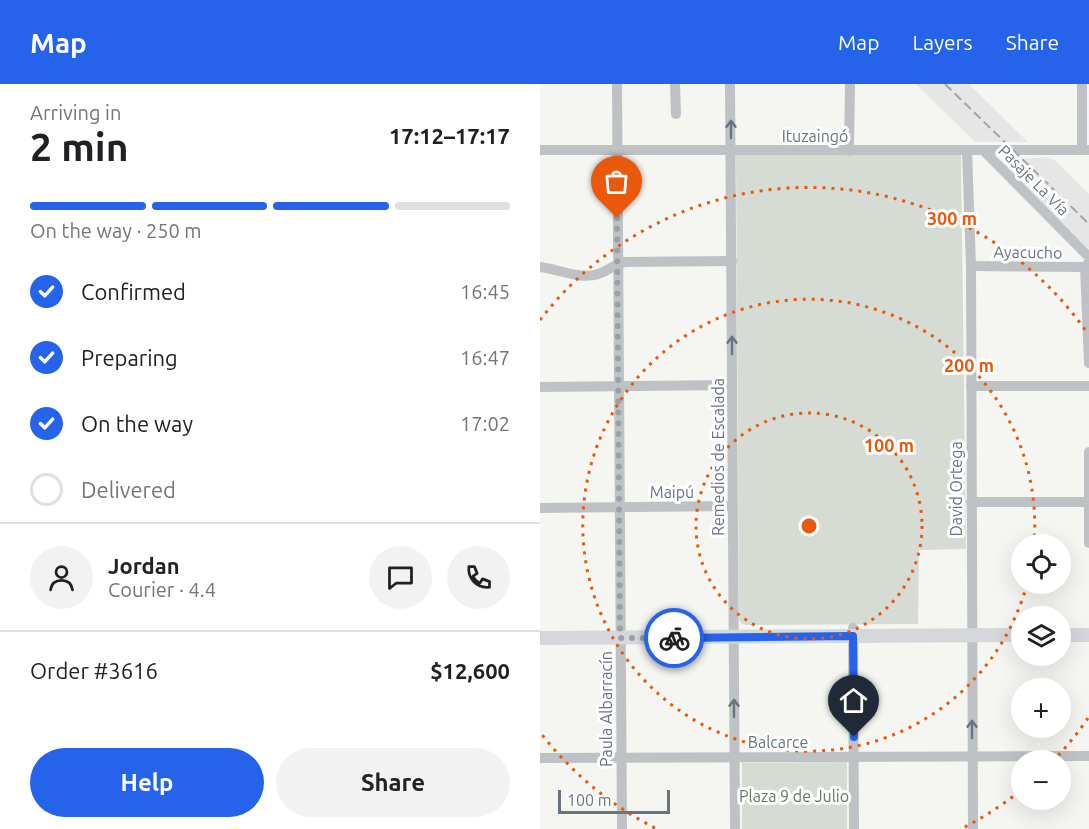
<!DOCTYPE html>
<html lang="en">
<head>
<meta charset="utf-8">
<style>
  :root { --surface:#fff; --page:#f2f2f2; --text:#202124; --muted:#757577; --line:#e0e0e0; --accent:#2563eb }
  body { margin:0; font-family:Ubuntu,sans-serif; background:var(--page); color:var(--text); height:100vh; display:flex; flex-direction:column; font-size:22px; white-space:nowrap }
  * { box-sizing:border-box; margin:0 }
  p { font-size:20px; color:var(--muted) }
  .icon { flex:none; width:33px; height:33px; fill:none; stroke:currentColor; stroke-width:2; stroke-linecap:round; stroke-linejoin:round }
  .map { position:relative; flex:1; overflow:hidden }
  .details { display:flex; flex-direction:column; background:var(--surface); width:540px }
  .details>* { flex:none }
  .buttons { position:absolute; left:471px; top:450px; display:grid; gap:12px }
  .buttons a { display:grid; place-items:center; width:60px; height:60px; border-radius:50%; background:var(--surface); box-shadow:0 6px 24px #0002; font-size:30px }
  .scale { position:absolute; left:18px; bottom:15px; width:112px; box-sizing:border-box; padding-left:6px; border:3px solid #68747f; border-top:0; font-size:16px; line-height:21px; white-space:nowrap; color:#68747f; -webkit-text-stroke:4px #fff; paint-order:stroke }
  .pin { position:absolute; display:grid; place-items:center; width:51px; height:51px; color:#fff; margin:-62px -26px; border-radius:50% 50% 50% 0; rotate:-45deg; box-shadow:0 0 6px #0007 }
  .pin .icon { rotate:45deg }
  .courier { position:absolute; display:grid; place-items:center; width:60px; height:60px; margin:-30px; border:4px solid #2563eb; border-radius:50%; background:#fff; color:#222; box-shadow:0 2px 8px #0007 }
  .head em { font-style:normal; font-weight:700 }
  .head div { display:flex; flex-direction:column-reverse }
  .head { display:flex; align-items:center; justify-content:space-between; height:102px; padding:0 30px }
  h1 { font-size:39px; font-weight:700; line-height:45px }
  .bar { display:grid; grid-template-columns:repeat(4,1fr); gap:9px 6px; align-content:center; height:72px; padding:0 30px }
  .bar i { height:8px; border-radius:4px; background:var(--line) }
  .bar .current { background:var(--accent) }
  .bar p { grid-column:span 4 }
  .line { display:flex; align-items:center; gap:15px; padding:0 30px; border-top:2px solid var(--line) }
  .line div { flex:1 }
  .round { display:grid; place-items:center; flex:none; width:63px; height:63px; border-radius:32px; background:var(--page) }
  ol { padding:0 30px; list-style:none }
  li { display:flex; align-items:center; gap:18px; height:66px }
  li p { margin-inline-start:auto }
  li .icon { padding:6px; border-radius:50%; background:var(--accent); color:#fff; stroke-width:4 }
  li:last-child { color:var(--muted) }
  li i { width:33px; height:33px; border:3px solid var(--line); border-radius:50% }
  .primary-button { display:flex; gap:12px; margin-top:auto; padding:12px 30px }
  .primary-button a { flex:1; height:69px; border-radius:36px; background:var(--accent); color:#fff; font-size:24px; font-weight:700; line-height:69px; text-align:center }
  .primary-button a+a { background:var(--page); color:var(--text) }
  header { display:flex; align-items:center; gap:36px; box-sizing:border-box; height:84px; padding:0 30px; background:var(--accent); color:#fff }
  header strong { font-size:28px }
  nav { display:flex; gap:33px; margin-inline-start:auto; font-size:21px }
  main { display:flex; flex:1; min-height:0 }
  .map>svg:first-child { display:block }
  .built { fill:#e5e6e5 }
  .green { fill:#d6dbd3 }
  .lines { fill:none; stroke-linecap:round; stroke-linejoin:round }
  .minor { stroke:#bfc2c5; stroke-width:10 }
  .major { stroke:#d5d7db; stroke-width:14 }
  .rail { stroke:#a0a5aa; stroke-width:2; stroke-dasharray:9 4.5; stroke-linecap:butt }
  .oneway { stroke:#68747f }
  .done { stroke:#99a1a7; stroke-width:6; stroke-dasharray:0 10.8 }
  .route { stroke:#2563eb; stroke-width:8 }
  .ring { fill:none; stroke:#e8590c; stroke-width:3; stroke-dasharray:3 6 }
  .labels { text-anchor:middle; stroke-width:6; stroke-linejoin:round; paint-order:stroke }
  .street-label { font-size:16px; fill:#68747f; stroke:#fff }
  .park-label { font-size:16px; fill:#687766; stroke:#fff }
  .centre { fill:#e8590c; stroke:#fff; stroke-width:3 }
  .ring-label { font-size:18px; text-anchor:middle; font-weight:bold; fill:#e8590c; stroke:#fff; stroke-width:6; stroke-linejoin:round; paint-order:stroke }
</style>
</head>
<body>
<header>
<strong>Map</strong>
<nav><a>Map</a><a>Layers</a><a>Share</a></nav>
</header>
<main>
<section class="details">
<div class="head"><div><h1>2 min</h1><p>Arriving in</p></div><em>17:12–17:17</em></div>
<div class="bar"><i class="current"></i><i class="current"></i><i class="current"></i><i></i><p>On the way · 250 m</p></div>
<ol>
<li><svg class="icon" aria-label="check" viewBox="0 0 24 24"><path d="M5 12l5 5 9-10"/></svg>Confirmed<p>16:45</p></li>
<li><svg class="icon" aria-label="check" viewBox="0 0 24 24"><path d="M5 12l5 5 9-10"/></svg>Preparing<p>16:47</p></li>
<li><svg class="icon" aria-label="check" viewBox="0 0 24 24"><path d="M5 12l5 5 9-10"/></svg>On the way<p>17:02</p></li>
<li><i></i>Delivered</li>
</ol>
<div class="line" style="height:108px"><a class="round"><svg class="icon" aria-label="person" viewBox="0 0 24 24"><circle cx="12" cy="8" r="4"/><path d="M4 21q1-7 8-7t8 7"/></svg></a><div><b>Jordan</b><p>Courier · 4.4</p></div><a class="round"><svg class="icon" aria-label="chat" viewBox="0 0 24 24"><path d="M4 5h16v11H9l-5 4z"/></svg></a><a class="round"><svg class="icon" aria-label="phone" viewBox="0 0 24 24"><path d="M5 4h4l2 5-3 2q2 4 5 5l2-3 5 2v4C11 20 4 13 5 4z"/></svg></a></div>
<div class="line" style="height:78px"><div>Order #3616</div><b>$12,600</b></div>
<div class="primary-button"><a>Help</a><a>Share</a></div>
</section>
<div class="map">
<svg width="549" height="745" viewBox="0 0 549 745">
  <rect width="100%" height="100%" fill="#f5f5f2"/>
  <g class="built">
    <path d="M376 0H429L488 58H435Z"/>
    <path d="M507 73 516 77 549 110V165L459 77Z"/>
  </g>
  <g class="green">
    <path d="M196 71H421L426 465 379 466 378 540 207 541 202 540 199 536Z"/>
    <path d="M307 678V745H202V679Z"/>
  </g>
  <g class="lines">
    <g class="minor">
      <path d="M77 0 82 745"/>
      <path d="M135 0 136 30"/>
      <path d="M190 0 195 745"/>
      <path d="M542 0V66"/>
      <path d="M0 66H549"/>
      <path d="M427 66 431 182 433 745"/>
      <path d="M443 66 549 173"/>
      <path d="M309 67 310 0"/>
      <path d="M549 178 545 183 549 279"/>
      <path d="M431 182 545 183"/>
      <path d="M0 183C18 185 40 196 58 190 68 187 75 180 85 178L192 177"/>
      <path d="M431 302H549"/>
      <path d="M0 303 192 301"/>
      <path d="M549 368V459"/>
      <path d="M431 418H549"/>
      <path d="M0 424 193 422"/>
      <path d="M313 544 314 745"/>
      <path d="M0 674 549 672"/>
    </g>
    <g class="major">
      <path d="M520 551H549"/>
      <path d="M0 554 482 551"/>
    </g>
    <path class="rail" d="M405 0 549 140"/>
  </g>
  <defs><path id="oneway-shaft" d="M-6 0H5M1.5-3L5.5 0L1.5 3" fill="none" stroke-width="1.6" stroke-linecap="round" stroke-linejoin="round" transform="scale(1.5)"/></defs>
  <g class="oneway">
    <use href="#oneway-shaft" transform="translate(191 45) rotate(-90)"/>
    <use href="#oneway-shaft" transform="translate(192 261) rotate(-90)"/>
    <use href="#oneway-shaft" transform="translate(194 624) rotate(-90)"/>
    <use href="#oneway-shaft" transform="translate(432 645) rotate(-90)"/>
  </g>
  <g class="lines">
    <path class="done" d="M77 134 80 554H134"/>
    <path class="route" d="M134 554 313 552 314 653"/>
  </g>
  <g class="ring">
    <circle cx="269" cy="442" r="113"/>
    <path d="M487 500A226 226 0 1 1 494 460"/>
    <path d="M548 634A339 339 0 0 1 515 675M480 707A339 339 0 0 1 423 744M115 744A339 339 0 0 1 0 648M0 236A339 339 0 0 1 548 250"/>
  </g>
  <g class="labels">
    <g class="street-label">
      <text x="275" y="58">Ituzaingó</text>
      <text transform="translate(494 96) rotate(45)" y="6">Pasaje La Vía</text>
      <text transform="translate(488 168) rotate(1)" y="6">Ayacucho</text>
      <text transform="translate(178 373) rotate(-90)" y="6">Remedios de Escalada</text>
      <text transform="translate(416 405) rotate(-90)" y="6">David Ortega</text>
      <text x="132" y="414">Maipú</text>
      <text transform="translate(66 625) rotate(-90)" y="6">Paula Albarracín</text>
      <text x="238" y="664">Balcarce</text>
    </g>
    <g class="park-label">
      <text x="254" y="718">Plaza 9 de Julio</text>
    </g>
  </g>
  <circle cx="269" cy="442" r="9" class="centre"/>
  <g class="ring-label">
    <text x="412" y="141">300 m</text>
    <text x="429" y="288">200 m</text>
    <text x="349" y="368">100 m</text>
  </g>
</svg>
<div class="buttons">
<a><svg class="icon" aria-label="locate" viewBox="0 0 24 24"><circle cx="12" cy="12" r="6"/><path d="M12 2v4M12 18v4M2 12h4M18 12h4"/></svg></a>
<a><svg class="icon" aria-label="layers" viewBox="0 0 24 24"><path d="M12 4l9 5-9 5-9-5zM3 14l9 5 9-5"/></svg></a>
<a>+</a>
<a>−</a>
</div>
<div class="scale">100 m</div>
<div class="pin" style="left:77px;top:134px;background:#ea580c"><svg class="icon" aria-label="bag" viewBox="0 0 24 24"><path d="M5 8h14l-1 12H6zM9 8a3 3 0 0 1 6 0"/></svg></div>
<div class="pin" style="left:314px;top:653px;background:#1f2937"><svg class="icon" aria-label="home" viewBox="0 0 24 24"><path d="M3 11l9-7 9 7M6 9v11h12V9"/></svg></div>
<div class="courier" style="left:134px;top:554px"><svg class="icon" aria-label="bike" viewBox="0 0 24 24"><circle cx="6" cy="16" r="4"/><circle cx="18" cy="16" r="4"/><path d="M6 16l4-8h5l3 8M10 8l3 8H6M13 5h3"/></svg></div>
</div>
</main>
</body>
</html>
